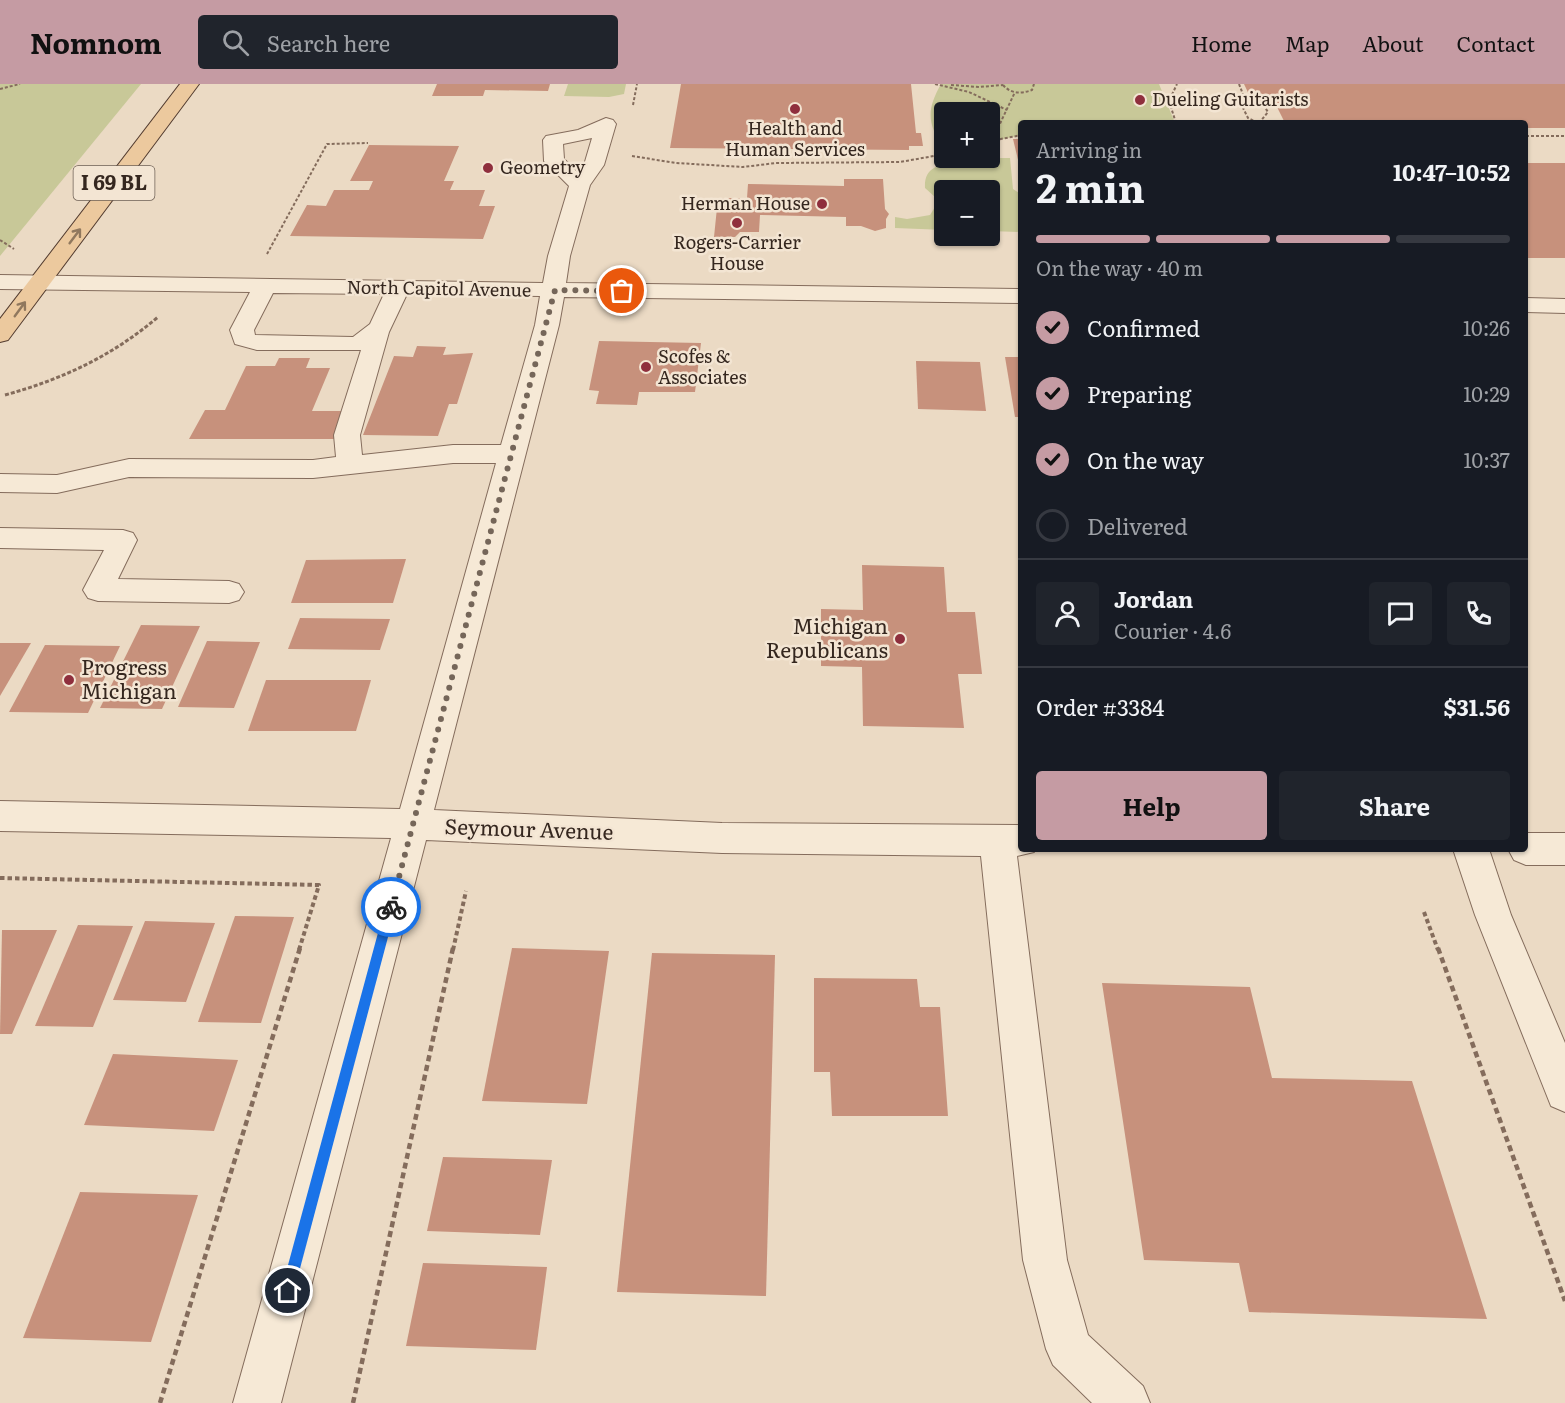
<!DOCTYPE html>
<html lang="en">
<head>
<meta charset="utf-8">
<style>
  :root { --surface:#171b24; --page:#20242c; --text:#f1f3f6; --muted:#9ea1a6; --line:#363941; --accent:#c59ba3 }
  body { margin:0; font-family:Literata,serif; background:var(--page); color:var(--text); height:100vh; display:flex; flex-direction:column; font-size:22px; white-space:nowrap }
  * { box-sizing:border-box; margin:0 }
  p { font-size:20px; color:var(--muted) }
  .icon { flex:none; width:33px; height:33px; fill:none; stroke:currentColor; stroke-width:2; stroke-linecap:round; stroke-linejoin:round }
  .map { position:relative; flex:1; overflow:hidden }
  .drawer { position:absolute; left:1018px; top:36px; width:510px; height:732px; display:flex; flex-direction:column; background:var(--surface); border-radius:6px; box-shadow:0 2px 4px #0004 }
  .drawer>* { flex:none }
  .controls { position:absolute; left:934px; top:18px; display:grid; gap:12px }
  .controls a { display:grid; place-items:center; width:66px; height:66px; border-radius:6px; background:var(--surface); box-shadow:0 2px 4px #0004; font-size:30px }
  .pin { position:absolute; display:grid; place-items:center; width:51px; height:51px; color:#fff; margin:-26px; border:3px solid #fff; border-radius:50%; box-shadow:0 2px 6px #0007 }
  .courier { position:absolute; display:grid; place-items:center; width:60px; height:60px; margin:-30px; border:4px solid #1a73e8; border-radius:50%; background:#fff; color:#222; box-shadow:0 2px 8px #0007 }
  .headline em { font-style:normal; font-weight:700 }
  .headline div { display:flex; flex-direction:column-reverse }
  .headline { display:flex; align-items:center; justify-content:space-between; height:102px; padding:0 18px }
  h1 { font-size:39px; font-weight:700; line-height:45px }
  .bar { display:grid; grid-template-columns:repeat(4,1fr); gap:9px 6px; align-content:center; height:72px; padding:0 18px }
  .bar i { height:8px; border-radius:4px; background:var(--line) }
  .bar .current { background:var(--accent) }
  .bar p { grid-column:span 4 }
  .line { display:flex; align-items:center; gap:15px; padding:0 18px; border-top:2px solid var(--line) }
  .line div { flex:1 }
  .round { display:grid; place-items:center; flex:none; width:63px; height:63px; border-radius:6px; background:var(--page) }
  ol { padding:0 18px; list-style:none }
  li { display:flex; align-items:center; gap:18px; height:66px }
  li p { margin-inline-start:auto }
  li .icon { padding:6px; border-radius:50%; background:var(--accent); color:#111; stroke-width:4 }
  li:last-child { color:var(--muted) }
  li i { width:33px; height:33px; border:3px solid var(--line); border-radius:50% }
  .primary-button { display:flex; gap:12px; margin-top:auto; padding:12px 18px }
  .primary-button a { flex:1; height:69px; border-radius:6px; background:var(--accent); color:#111; font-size:24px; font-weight:700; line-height:69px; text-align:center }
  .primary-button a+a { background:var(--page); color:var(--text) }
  header { display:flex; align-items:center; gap:36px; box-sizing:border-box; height:84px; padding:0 30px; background:var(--accent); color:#111 }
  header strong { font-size:28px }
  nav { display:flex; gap:33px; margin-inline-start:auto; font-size:21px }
  .search { width:420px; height:54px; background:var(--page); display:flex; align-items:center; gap:15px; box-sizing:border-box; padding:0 21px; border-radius:6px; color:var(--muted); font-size:22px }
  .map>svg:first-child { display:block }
  .green { fill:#c8c898 }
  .building { fill:#c7917c }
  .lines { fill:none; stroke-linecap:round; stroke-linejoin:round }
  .minor-casing { stroke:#846c5c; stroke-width:2 }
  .major-casing { stroke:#523b2f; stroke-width:2 }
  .path-far3 { stroke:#846c5c; stroke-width:2; stroke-dasharray:3 2; stroke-linecap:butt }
  .path-far2 { stroke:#846c5c; stroke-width:3; stroke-dasharray:4 2; stroke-linecap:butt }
  .path-far1 { stroke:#846c5c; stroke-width:4; stroke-dasharray:4.5 3; stroke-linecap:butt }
  .path { stroke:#846c5c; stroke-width:4.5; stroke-dasharray:6 4; stroke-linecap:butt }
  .minor { fill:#f6e9d6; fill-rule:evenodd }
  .major { fill:#ecc99e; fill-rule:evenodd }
  .oneway { stroke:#90785e }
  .route { fill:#1a73e8 }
  .done { stroke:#756659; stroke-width:6; stroke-dasharray:0 10.8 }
  .poi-dot { fill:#8f2f3d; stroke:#f3e5d3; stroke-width:2 }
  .labels { text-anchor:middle; stroke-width:5; stroke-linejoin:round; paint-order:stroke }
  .far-poi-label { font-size:18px; fill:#35271f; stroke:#f3e5d3; text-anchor:start }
  .far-street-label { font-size:18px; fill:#35271f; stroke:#f3e5d3 }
  .shield { fill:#f3e5d3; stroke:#6e6055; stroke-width:1.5 }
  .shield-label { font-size:20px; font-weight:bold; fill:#35271f }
  .poi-label { font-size:21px; fill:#35271f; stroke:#f3e5d3; text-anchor:end }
  .street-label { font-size:21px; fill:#35271f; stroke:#f3e5d3 }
</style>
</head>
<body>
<header>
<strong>Nomnom</strong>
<div class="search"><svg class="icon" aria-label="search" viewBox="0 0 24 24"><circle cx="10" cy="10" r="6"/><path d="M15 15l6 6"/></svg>Search here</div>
<nav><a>Home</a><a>Map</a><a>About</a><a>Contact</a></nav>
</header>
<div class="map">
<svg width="1565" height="1319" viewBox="0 0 1565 1319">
  <rect width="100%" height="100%" fill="#ebdac4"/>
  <g class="green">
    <path d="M0 0H141L0 172Z"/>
    <path d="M568 0H626L624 10 609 13 564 12Z"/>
    <path d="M941 0H1159L1175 39H1022L1021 51 990 58V28H945V66C927 40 926 27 941 0Z"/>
    <path d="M952 74H1010L1013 105 1021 110V148L990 147V106H945V146L895 144V133L907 135 930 131 935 123V113L925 104C924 84 937 82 954 77Z"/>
  </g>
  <g class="building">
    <path d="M437 0H550L548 7 485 6 483 12H432Z"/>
    <path d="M681 0H911L916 49H921L923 62H909V66L670 64Z"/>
    <path d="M1244 0H1565V44H1526V39H1285L1275 19H1253Z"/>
    <path d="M1013 55H1022V88H1021Z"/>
    <path d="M369 61 459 62 444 97H454L450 106H485L479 122H495L483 155 290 152 307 121 326 122 334 106H369L373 97H350Z"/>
    <rect x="1526" y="79" width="39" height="95"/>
    <path d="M844 95H883L885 125 889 130 886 135V144L875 147 861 142H846V133L760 131 759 148H740L735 153H714L718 114H747L748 100 844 102Z"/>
    <path d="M599 257 701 259 695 308H639L637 321 596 320 599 307 589 306Z"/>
    <path d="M417 262 446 263 443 271 473 269 457 320H449L438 352 363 351 394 272 413 273Z"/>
    <path d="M1005 273H1022V333H1015Z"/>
    <path d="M279 274H310L306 284H330L312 327H345L334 355H189L205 326H225L246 282H275Z"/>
    <path d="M916 277 980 278 986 327 918 325Z"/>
    <path d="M406 475 393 519H291L306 476Z"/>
    <path d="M862 481 944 483 947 528H975L982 590H958L964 644 863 642 862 583 821 582V525L863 526Z"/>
    <path d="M300 534 390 535 380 566 288 565Z"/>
    <path d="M141 541 200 542 162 625 100 624Z"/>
    <path d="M207 557 260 558 234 624 178 623Z"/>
    <path d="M0 559H31L0 612Z"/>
    <path d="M45 561 120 562 88 629 9 628Z"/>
    <path d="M266 596H371L356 647H248Z"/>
    <path d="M235 832 294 833 261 939 198 938Z"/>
    <path d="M145 837 215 839 186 918 113 916Z"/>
    <path d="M78 841 133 842 93 943 35 942Z"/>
    <path d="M2 846H57L12 950H0Z"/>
    <path d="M512 864 609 867 587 1020 482 1017Z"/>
    <path d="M652 869 775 871 766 1212 617 1208Z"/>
    <path d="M814 894 917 895 920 923H940L948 1032H832L830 988H814Z"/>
    <path d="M1102 899 1250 903 1272 994 1412 997 1487 1235 1249 1228 1239 1179 1144 1176Z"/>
    <path d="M113 970 238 976 214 1047 84 1041Z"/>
    <path d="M443 1073 552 1076 540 1151 427 1147Z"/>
    <path d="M80 1108 198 1111 151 1258 23 1254Z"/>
    <path d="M423 1179 547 1183 536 1266 406 1262Z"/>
  </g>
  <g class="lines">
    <g class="minor-casing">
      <g id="minor">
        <path d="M606 34 613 36 616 40 604 81 590 101 570 172 566 199 1022 205V219L564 213 559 241 434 726 722 739 1022 741V765H1036L1034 768 1017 772 1067 1176 1088 1251 1143 1302 1150 1319H1092L1053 1281 1046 1265 1023 1176 981 772 722 769 426 756 281 1319H233L391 754 0 747V717L400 725 496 379H453L313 394 129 393 57 409 0 408V390L57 391 129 375 313 376 336 373 334 351 361 266H257L235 260 230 246 250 208 0 205V191L543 199 548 172 569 102 544 77 543 56 546 52 578 46ZM592 54 584 81 578 89 564 75 563 60ZM273 209 384 210 370 240 353 253 255 251 254 246ZM407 210 540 212 535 241 501 361H453L362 371 360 351 389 248Z"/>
        <path d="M1526 214 1565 215V229L1526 228Z"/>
        <path d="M0 444 123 446 133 449 137 456 118 495 229 497 239 500 244 508 239 516 229 519 98 517 88 514 83 506 104 466 0 464Z"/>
        <path d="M1565 749V781H1526L1514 776 1508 765H1526V749Z"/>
        <path d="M1453 765H1489L1511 831 1565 959V1028L1551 1022 1475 831Z"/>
      </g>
    </g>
    <g class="major-casing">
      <path id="major" d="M180 0H199L8 256 0 258V235Z"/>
    </g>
    <g class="path-far3">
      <path d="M935 0 969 8 1007 26"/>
      <path d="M1239 0 1244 13 1241 20 1248 34 1258 39"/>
      <path d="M951 1 979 3 1003 1"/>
      <path d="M1003 1C1011 10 1021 10 1032 6L1034 0"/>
      <path d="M0 5 20 0"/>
      <path d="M633 21 637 0"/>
      <path d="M1176 39 1169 17 1177 0"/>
      <path d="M1259 39 1268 28 1262 19"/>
      <path d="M1526 52H1565"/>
      <path d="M997 54V46L1015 8"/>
      <path d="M990 57 1022 51"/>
      <path d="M632 72 676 79 743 83 776 79 900 78 945 70"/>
      <path d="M0 156 14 165"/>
      <path d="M267 170 327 60 368 59"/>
    </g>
    <path class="path-far2" d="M5 311C63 295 112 272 158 233"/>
    <g class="path-far1">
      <path d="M0 794 319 801 299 866"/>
      <path d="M1424 828 1438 866"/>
      <path d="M453 866 466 807"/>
    </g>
    <g class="path">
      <path d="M1438 864 1565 1217"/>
      <path d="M160 1319 300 864"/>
      <path d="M353 1319 453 864"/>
    </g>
    <use href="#minor" class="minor"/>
    <use href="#major" class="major"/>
  </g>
  <defs><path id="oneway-shaft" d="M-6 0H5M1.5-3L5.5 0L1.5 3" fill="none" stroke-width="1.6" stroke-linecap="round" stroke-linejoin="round" transform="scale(1.5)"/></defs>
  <g class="oneway">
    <use href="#oneway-shaft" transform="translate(75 152) rotate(-53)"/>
    <use href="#oneway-shaft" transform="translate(20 225) rotate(-54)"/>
  </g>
  <path class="route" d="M391 818 396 823 294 1207 292 1212 288 1214 283 1212 281 1207 385 823Z"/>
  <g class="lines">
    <path class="done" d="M391 823 555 206 622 207"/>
  </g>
  <g class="poi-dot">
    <circle cx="1140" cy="16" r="6"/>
    <circle cx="795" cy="25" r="6"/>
    <circle cx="488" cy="84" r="6"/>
    <circle cx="822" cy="120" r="6"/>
    <circle cx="737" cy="139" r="6"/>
    <circle cx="646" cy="283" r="6"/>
    <circle cx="900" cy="555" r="6"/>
    <circle cx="69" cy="596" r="6"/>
  </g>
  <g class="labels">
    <g class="far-poi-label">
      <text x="1152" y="22">Dueling Guitarists</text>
      <text x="795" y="51" text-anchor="middle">Health and<tspan x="795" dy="21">Human Services</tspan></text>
      <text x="500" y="90">Geometry</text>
      <text x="810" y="126" text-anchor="end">Herman House</text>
      <text x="737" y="165" text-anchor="middle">Rogers-Carrier<tspan x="737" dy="21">House</tspan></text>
      <text x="658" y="279">Scofes &amp;<tspan x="658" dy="21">Associates</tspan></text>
    </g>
    <g class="far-street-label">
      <text transform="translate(439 205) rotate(1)" y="6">North Capitol Avenue</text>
    </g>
    <rect class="shield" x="73.5" y="82" width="81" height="34" rx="4.5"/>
    <g class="shield-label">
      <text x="114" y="106">I 69 BL</text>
    </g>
    <g class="poi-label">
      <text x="888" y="550">Michigan<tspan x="888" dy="24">Republicans</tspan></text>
      <text x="81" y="591" text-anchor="start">Progress<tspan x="81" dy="24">Michigan</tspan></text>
    </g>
    <g class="street-label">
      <text transform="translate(529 746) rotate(2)" y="7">Seymour Avenue</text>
    </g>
  </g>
</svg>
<div class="controls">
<a>+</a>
<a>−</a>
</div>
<div class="pin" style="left:622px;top:207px;background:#ea580c"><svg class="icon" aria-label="bag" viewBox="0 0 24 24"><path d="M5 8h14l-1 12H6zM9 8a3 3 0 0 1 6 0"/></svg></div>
<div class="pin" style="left:288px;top:1207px;background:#1f2937"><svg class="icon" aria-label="home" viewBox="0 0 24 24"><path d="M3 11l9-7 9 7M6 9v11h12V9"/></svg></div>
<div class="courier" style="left:391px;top:823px"><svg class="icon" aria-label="bike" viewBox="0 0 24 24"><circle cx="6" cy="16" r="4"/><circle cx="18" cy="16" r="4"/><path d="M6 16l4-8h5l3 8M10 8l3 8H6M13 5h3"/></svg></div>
<section class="drawer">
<div class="headline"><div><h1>2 min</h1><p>Arriving in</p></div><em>10:47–10:52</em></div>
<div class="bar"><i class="current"></i><i class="current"></i><i class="current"></i><i></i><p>On the way · 40 m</p></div>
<ol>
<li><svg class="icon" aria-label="check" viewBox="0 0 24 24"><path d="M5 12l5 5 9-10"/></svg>Confirmed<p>10:26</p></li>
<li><svg class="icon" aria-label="check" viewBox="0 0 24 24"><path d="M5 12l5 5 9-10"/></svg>Preparing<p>10:29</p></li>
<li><svg class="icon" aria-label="check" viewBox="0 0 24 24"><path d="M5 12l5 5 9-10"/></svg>On the way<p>10:37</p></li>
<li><i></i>Delivered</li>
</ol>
<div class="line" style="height:108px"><a class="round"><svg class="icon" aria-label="person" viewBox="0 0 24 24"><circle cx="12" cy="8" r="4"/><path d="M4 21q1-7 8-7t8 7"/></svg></a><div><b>Jordan</b><p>Courier · 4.6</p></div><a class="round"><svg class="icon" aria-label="chat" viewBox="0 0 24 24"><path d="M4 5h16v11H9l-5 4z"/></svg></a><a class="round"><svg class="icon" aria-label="phone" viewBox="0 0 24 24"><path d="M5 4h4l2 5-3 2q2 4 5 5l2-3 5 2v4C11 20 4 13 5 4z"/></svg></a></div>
<div class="line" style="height:78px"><div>Order #3384</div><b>$31.56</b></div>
<div class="primary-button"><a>Help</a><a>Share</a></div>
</section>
</div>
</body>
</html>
